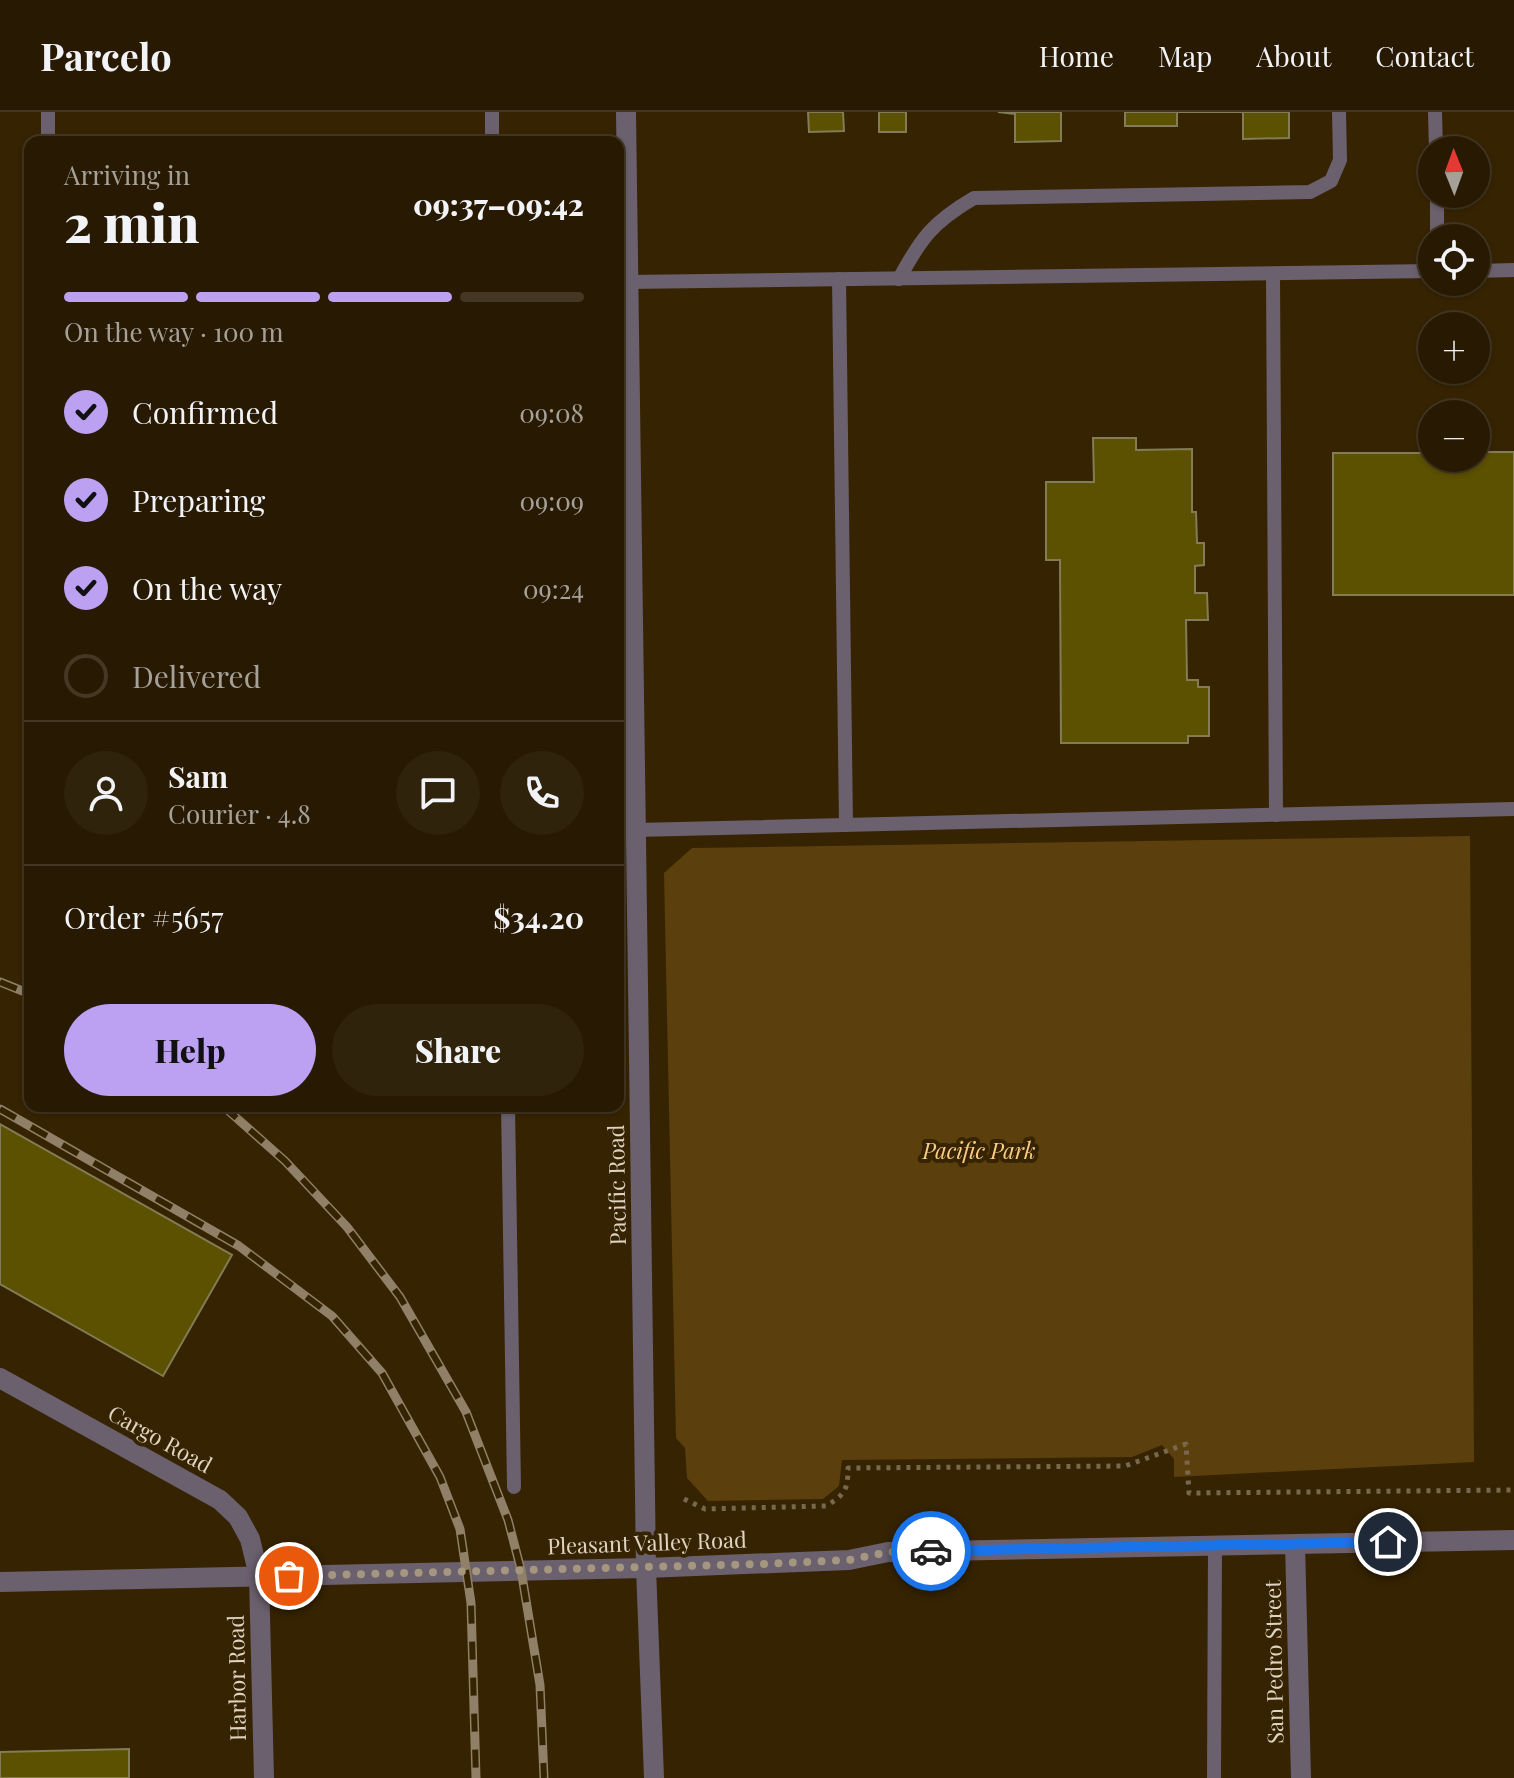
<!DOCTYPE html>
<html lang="en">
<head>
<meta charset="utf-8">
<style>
  :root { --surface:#281a02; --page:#30230c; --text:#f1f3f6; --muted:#a5a199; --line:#443824; --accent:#bca0f2 }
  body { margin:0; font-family:"Playfair Display",serif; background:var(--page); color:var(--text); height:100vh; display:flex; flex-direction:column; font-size:30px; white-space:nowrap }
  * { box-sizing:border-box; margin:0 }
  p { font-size:26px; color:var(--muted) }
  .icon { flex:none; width:44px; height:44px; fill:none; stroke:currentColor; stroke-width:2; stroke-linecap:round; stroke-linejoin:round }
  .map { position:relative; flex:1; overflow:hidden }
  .side { position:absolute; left:24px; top:24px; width:600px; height:976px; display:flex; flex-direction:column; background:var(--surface); border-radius:16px; box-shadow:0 2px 6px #0004,0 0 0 2px var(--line) }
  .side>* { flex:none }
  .needle { width:52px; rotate:359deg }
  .buttons { position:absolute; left:1418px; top:24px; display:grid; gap:16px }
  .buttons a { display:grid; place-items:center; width:72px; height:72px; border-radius:50%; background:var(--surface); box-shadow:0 2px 6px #0004,0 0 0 2px var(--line); font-size:40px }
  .pin { position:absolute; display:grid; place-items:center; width:68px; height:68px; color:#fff; margin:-34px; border:4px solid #fff; border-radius:50%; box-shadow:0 2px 8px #0007 }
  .courier { position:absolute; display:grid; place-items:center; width:80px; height:80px; margin:-40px; border:6px solid #1a73e8; border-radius:50%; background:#fff; color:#222; box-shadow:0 2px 10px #0007 }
  .headline em { font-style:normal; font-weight:800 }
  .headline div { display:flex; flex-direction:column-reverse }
  .headline { display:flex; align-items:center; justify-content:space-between; height:136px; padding:0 40px }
  h1 { font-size:52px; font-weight:800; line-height:60px }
  .bar { display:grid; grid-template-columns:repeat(4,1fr); gap:12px 8px; align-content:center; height:96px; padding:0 40px }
  .bar i { height:10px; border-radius:6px; background:var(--line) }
  .bar .selected { background:var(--accent) }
  .bar p { grid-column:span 4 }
  .line { display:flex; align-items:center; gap:20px; padding:0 40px; border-top:2px solid var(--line) }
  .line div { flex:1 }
  .round { display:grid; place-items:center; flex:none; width:84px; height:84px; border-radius:42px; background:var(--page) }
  ol { padding:0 40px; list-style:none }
  li { display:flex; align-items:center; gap:24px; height:88px }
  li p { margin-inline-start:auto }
  li .icon { padding:8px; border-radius:50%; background:var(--accent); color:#111; stroke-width:4 }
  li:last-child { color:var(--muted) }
  li i { width:44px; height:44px; border:4px solid var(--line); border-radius:50% }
  .primary-button { display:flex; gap:16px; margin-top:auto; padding:16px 40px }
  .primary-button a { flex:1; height:92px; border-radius:48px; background:var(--accent); color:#111; font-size:32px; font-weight:800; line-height:92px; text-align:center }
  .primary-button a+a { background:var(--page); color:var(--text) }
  header { display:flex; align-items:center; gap:48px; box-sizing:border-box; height:112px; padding:0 40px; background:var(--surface); border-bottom:2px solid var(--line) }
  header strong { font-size:38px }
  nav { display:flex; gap:44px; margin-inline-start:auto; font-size:28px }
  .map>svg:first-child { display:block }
  .green { fill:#5b400d }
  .building { fill:#5c5001; stroke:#837c56; stroke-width:2 }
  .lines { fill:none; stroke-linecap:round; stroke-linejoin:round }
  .path { stroke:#78684d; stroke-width:5; stroke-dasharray:4 6; stroke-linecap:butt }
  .service { stroke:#6b606e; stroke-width:14 }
  .minor { stroke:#6b606e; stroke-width:20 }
  .tertiary { stroke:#6b606e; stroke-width:20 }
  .rail-casing { stroke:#8f8067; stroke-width:9 }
  .rail { stroke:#362302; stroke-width:6; stroke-dasharray:18; stroke-linecap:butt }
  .done { stroke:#a4967f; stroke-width:8; stroke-dasharray:0 14.4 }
  .route { stroke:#1a73e8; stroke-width:10 }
  .labels { text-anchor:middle; stroke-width:8; stroke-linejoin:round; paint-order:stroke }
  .park-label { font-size:22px; font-style:italic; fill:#fbcc82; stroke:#362302 }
  .street-label { font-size:22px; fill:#dfd4c2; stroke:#362302 }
</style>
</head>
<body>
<header>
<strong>Parcelo</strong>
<nav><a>Home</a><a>Map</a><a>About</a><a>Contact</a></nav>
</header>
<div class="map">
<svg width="1514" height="1666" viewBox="0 0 1514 1666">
  <rect width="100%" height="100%" fill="#362302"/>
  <path class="green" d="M1470 724 1474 1350 1174 1365V1347L1162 1333 1132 1345 842 1348 839 1374 823 1387 708 1389 687 1366 685 1336 676 1326 664 761 692 736Z"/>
  <g class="building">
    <path d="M808 0H843L844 19 809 20Z"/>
    <rect x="879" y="0" width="27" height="20"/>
    <path d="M998 0H1061V29L1015 30V2Z"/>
    <path d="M1125 0H1289V26L1243 27V0H1177V14H1125Z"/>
    <path d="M1093 326H1136V338L1192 337V400H1196L1197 431H1204V453L1195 454V481H1207L1208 508H1186L1187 568H1198V575H1209V624H1188V631H1061L1060 448H1046V370H1094Z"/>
    <path d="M1476 340H1514V483H1333V341H1432V346H1476Z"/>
    <path d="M0 1012 232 1143 163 1264 0 1172Z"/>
    <path d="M129 1637V1666H0V1640Z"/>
  </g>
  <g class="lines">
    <path class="path" d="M684 1387 705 1397 826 1394C844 1383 848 1379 848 1356L1125 1354 1186 1332 1189 1381 1514 1378"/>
    <g class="service">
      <path d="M48 0V30"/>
      <path d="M492 0V30"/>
      <path d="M1435 0 1436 38"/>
      <path d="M1437 82V126"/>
      <path d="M1476 159 1514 158"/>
      <path d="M1273 162 1276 703"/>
      <path d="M839 167 846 713"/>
      <path d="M899 167C921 126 933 110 974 86L1310 80 1331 69 1340 48 1339 0"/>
      <path d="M628 170 1432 159"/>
      <path d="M635 718 1514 697"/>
      <path d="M508 994 514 1375"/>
      <path d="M1214 1666 1215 1433"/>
    </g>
    <g class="minor">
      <path d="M626 0 646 1456 654 1666"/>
      <path d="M0 1266 220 1388 238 1405 250 1427 259 1464 264 1666"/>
      <path d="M0 1470 646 1456 849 1448 888 1440 1295 1432 1301 1666"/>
    </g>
    <path class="tertiary" d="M1295 1432 1514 1428"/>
    <g class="rail-casing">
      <g id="rail">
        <path d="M0 870 30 882"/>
        <path d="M223 994 285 1049 347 1115 400 1185 466 1300 508 1408 521 1458 540 1573 544 1666"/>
        <path d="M0 997 239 1134 332 1204 382 1261 440 1365 460 1417 471 1491 476 1666"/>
      </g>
    </g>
    <use href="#rail" class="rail"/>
  </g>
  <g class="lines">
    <path class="done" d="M289 1464 762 1452 849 1448 888 1440 931 1439"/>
    <path class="route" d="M931 1439 1388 1430"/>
  </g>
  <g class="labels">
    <g class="park-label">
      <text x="979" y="1047">Pacific Park</text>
    </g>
    <g class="street-label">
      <text transform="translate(617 1073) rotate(-91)" y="8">Pacific Road</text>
      <text transform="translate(160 1327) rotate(29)" y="8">Cargo Road</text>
      <text transform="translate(647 1431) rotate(-2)" y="8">Pleasant Valley Road</text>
      <text transform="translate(1274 1550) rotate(-91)" y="8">San Pedro Street</text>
      <text transform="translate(237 1566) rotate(-91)" y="8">Harbor Road</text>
    </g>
  </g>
</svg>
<div class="buttons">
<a><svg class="needle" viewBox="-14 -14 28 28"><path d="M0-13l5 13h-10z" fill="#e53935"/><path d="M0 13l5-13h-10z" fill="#a5a199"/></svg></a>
<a><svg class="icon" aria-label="locate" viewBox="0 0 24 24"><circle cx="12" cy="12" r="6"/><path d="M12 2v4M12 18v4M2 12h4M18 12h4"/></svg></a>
<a>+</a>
<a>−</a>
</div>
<div class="pin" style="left:289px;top:1464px;background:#ea580c"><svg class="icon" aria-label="bag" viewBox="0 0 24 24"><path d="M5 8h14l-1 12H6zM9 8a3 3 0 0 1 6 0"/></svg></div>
<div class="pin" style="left:1388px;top:1430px;background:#1f2937"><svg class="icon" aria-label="home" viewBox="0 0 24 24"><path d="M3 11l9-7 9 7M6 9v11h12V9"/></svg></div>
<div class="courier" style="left:931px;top:1439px"><svg class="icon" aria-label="car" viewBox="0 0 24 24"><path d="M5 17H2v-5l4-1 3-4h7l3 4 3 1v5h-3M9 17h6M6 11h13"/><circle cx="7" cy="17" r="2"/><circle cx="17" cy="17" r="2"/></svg></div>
<section class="side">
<div class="headline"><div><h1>2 min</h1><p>Arriving in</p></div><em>09:37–09:42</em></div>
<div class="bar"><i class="selected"></i><i class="selected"></i><i class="selected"></i><i></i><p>On the way · 100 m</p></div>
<ol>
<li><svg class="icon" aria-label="check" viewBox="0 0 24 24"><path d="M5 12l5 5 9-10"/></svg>Confirmed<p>09:08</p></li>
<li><svg class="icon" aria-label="check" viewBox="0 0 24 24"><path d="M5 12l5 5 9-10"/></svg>Preparing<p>09:09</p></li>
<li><svg class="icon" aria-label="check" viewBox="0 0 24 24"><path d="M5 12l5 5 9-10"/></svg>On the way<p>09:24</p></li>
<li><i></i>Delivered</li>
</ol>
<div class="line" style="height:144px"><a class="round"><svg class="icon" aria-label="person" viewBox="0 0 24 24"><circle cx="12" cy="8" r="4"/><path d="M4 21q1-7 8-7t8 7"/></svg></a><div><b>Sam</b><p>Courier · 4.8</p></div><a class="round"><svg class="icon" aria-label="chat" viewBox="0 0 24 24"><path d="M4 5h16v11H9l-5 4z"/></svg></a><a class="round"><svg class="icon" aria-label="phone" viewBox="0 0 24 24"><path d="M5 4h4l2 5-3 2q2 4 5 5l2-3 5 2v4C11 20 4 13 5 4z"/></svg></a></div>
<div class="line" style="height:104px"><div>Order #5657</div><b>$34.20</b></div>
<div class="primary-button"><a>Help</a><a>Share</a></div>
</section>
</div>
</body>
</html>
